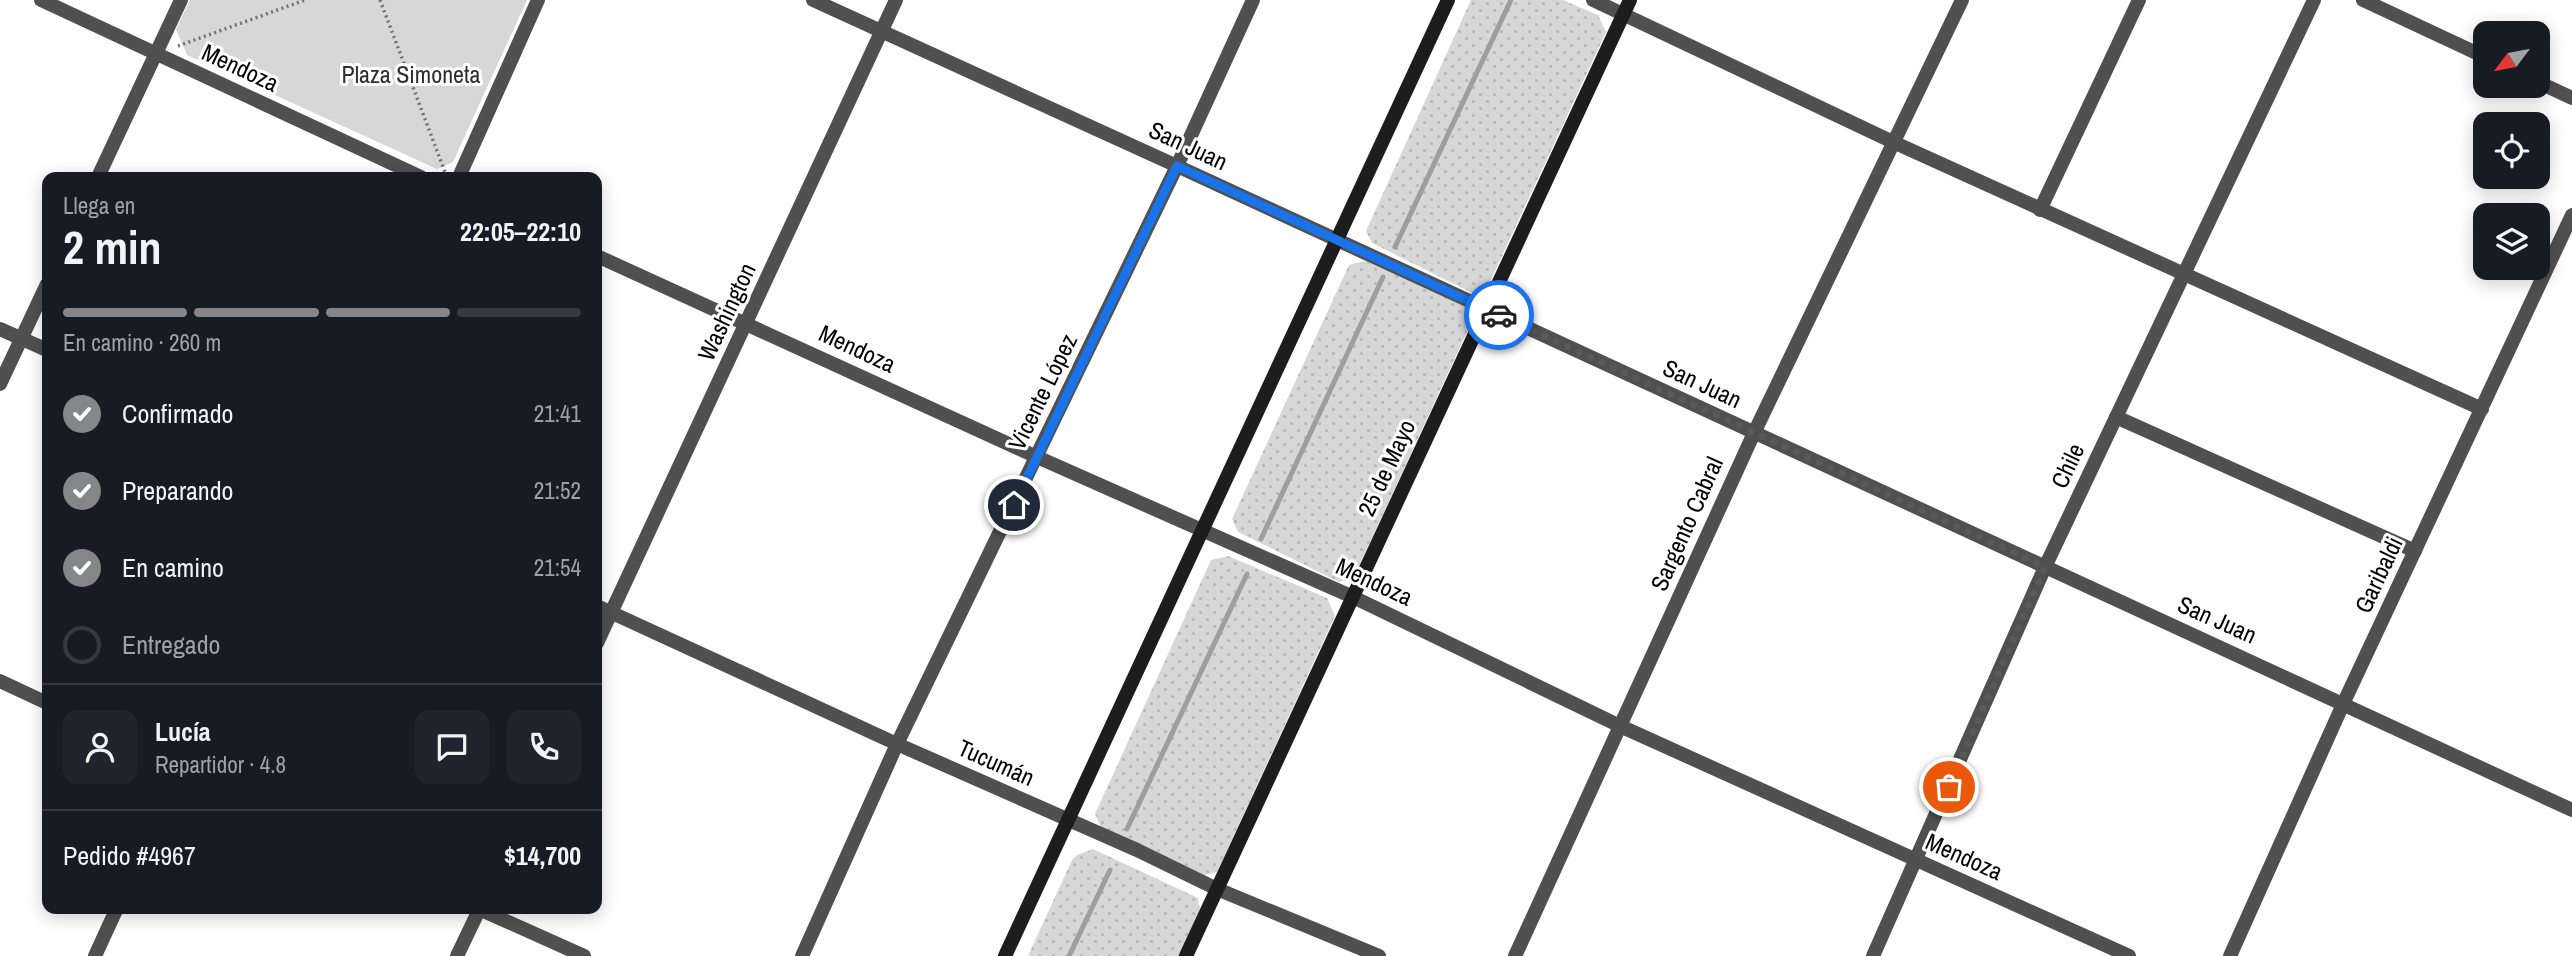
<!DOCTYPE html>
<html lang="es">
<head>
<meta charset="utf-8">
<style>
  :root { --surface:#171b24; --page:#20242c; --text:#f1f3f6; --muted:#9ea1a6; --line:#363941; --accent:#858687 }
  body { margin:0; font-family:"Archivo Narrow",sans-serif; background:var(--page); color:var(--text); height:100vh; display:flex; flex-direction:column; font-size:26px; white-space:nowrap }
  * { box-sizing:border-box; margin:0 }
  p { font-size:23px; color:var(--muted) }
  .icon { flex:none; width:38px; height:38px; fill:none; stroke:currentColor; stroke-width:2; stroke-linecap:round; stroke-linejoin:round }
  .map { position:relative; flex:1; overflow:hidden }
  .details { position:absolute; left:42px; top:172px; width:560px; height:742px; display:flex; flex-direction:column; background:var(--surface); border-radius:14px; box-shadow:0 4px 18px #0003 }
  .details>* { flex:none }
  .needle { width:46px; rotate:238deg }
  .buttons { position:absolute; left:2473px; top:21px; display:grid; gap:14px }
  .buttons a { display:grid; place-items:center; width:77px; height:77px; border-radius:14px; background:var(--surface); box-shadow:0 4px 18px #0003; font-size:35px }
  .pin { position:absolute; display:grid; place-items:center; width:60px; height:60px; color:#fff; margin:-30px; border:4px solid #fff; border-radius:50%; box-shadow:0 2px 7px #0007 }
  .courier { position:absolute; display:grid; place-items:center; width:70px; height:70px; margin:-35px; border:5px solid #1a73e8; border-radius:50%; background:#fff; color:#222; box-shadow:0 2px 9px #0007 }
  .head em { font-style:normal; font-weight:800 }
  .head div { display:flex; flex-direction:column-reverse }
  .head { display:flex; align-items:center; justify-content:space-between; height:119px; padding:0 21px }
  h1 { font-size:46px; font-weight:800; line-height:52px }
  .bar { display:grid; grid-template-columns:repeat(4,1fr); gap:10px 7px; align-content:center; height:84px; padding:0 21px }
  .bar i { height:9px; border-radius:5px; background:var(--line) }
  .bar .selected { background:var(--accent) }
  .bar p { grid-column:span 4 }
  .line { display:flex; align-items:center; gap:18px; padding:0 21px; border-top:2px solid var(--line) }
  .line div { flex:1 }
  .round { display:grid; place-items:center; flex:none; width:74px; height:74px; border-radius:14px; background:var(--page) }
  ol { padding:0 21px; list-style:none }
  li { display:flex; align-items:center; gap:21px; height:77px }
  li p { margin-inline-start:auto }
  li .icon { padding:7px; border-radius:50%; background:var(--accent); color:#fff; stroke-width:4 }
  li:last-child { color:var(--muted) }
  li i { width:38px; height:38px; border:4px solid var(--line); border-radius:50% }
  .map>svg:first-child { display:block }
  .grass { fill:url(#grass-dots) }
  .green { fill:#d7d7d7 }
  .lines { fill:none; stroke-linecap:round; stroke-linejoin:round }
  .stream { stroke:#9e9e9e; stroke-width:5 }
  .path { stroke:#727272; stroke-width:3.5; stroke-dasharray:2 3.5; stroke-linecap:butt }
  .street { stroke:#505050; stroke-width:14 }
  .secondary { stroke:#1d1d1d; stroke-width:14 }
  .done { stroke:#595959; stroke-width:7; stroke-dasharray:0 12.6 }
  .route { stroke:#1a73e8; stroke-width:9 }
  .labels { text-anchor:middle; stroke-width:6; stroke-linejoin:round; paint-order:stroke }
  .street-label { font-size:24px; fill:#000; stroke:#fff }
  .park-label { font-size:24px; fill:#2e2e2e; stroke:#fff }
</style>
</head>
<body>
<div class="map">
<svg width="2572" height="956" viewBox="0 0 2572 956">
  <defs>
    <pattern id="grass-dots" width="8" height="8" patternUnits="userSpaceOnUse" patternTransform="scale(1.75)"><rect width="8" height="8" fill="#d7d7d7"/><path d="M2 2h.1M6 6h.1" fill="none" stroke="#b7b7b7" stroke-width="1.8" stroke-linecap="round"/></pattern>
  </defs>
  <rect width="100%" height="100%" fill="#fff"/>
  <g class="grass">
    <path d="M1471 0H1563L1598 15 1606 32 1487 288 1472 293 1372 243 1366 231Z"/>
    <path d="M1365 261 1465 304 1472 321 1354 577 1339 582 1238 532 1232 519 1349 265Z"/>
    <path d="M1228 556 1327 598 1335 616 1217 872 1201 876 1101 827 1095 814 1211 560Z"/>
    <path d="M1093 849 1198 898 1200 910 1179 956H1028L1072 860 1077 855Z"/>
  </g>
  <path class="green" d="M190 0H527L453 162 437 169 187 55 176 29Z"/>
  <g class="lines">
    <g class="stream">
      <path d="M1395 247 1511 0"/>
      <path d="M1261 539 1383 277"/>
      <path d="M1127 829 1247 574"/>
      <path d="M1069 956 1110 870"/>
    </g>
    <g class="path">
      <path d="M380 0 445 172"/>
      <path d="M178 46 305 0"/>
    </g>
    <g class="street">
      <path d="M41 0 421 177"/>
      <path d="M813 0 1177 166 2572 810"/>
      <path d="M1593 0 1893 142 2482 409"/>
      <path d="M2363 0 2485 57"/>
      <path d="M2538 82 2572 98"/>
      <path d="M98 177 181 0"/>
      <path d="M459 177 538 0"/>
      <path d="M2040 210 2139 0"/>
      <path d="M597 256 1037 457 1353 597 1620 726 2129 956"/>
      <path d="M0 329 47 350"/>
      <path d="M0 384 47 284"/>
      <path d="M2116 417 2415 551"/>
      <path d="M597 606 897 744 1137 850 1217 889 1379 956"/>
      <path d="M597 643 896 0"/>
      <path d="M0 681 47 703"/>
      <path d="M477 908 584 956"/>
      <path d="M95 956 117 908"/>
      <path d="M457 956 480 908"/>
      <path d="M802 956 897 744 1177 166 1253 0"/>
      <path d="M1515 956 1754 433 1962 0"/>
      <path d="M1873 956 2045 567 2314 0"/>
      <path d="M2230 956 2344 702 2572 215"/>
    </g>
    <g class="secondary">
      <path d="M1005 956 1448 0"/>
      <path d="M1186 956 1630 0"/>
    </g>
  </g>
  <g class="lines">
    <path class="done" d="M1499 315 2045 567 1949 787"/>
    <path class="route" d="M1014 505 1177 166 1499 315"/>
  </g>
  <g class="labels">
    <g class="street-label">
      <text transform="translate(240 68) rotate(25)" y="8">Mendoza</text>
      <text transform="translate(1188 146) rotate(25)" y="8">San Juan</text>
      <text transform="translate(727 312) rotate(-65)" y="8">Washington</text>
      <text transform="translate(857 349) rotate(25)" y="8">Mendoza</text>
      <text transform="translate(1702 384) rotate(25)" y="8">San Juan</text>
      <text transform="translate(1043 392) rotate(-64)" y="8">Vicente López</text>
      <text transform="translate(2068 466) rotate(-65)" y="8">Chile</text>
      <text transform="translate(1387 468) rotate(-65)" y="8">25 de Mayo</text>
      <text transform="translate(1687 524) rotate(-66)" y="8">Sargento Cabral</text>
      <text transform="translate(2379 575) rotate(-65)" y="8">Garibaldi</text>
      <text transform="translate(1374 582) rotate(25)" y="8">Mendoza</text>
      <text transform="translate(2217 620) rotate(24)" y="8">San Juan</text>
      <text transform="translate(996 763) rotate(24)" y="8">Tucumán</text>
      <text transform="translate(1964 857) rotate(24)" y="8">Mendoza</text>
    </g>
    <g class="park-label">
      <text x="411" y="83">Plaza Simoneta</text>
    </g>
  </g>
</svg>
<div class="buttons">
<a><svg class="needle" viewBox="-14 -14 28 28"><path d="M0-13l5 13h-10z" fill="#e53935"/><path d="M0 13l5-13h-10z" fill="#9ea1a6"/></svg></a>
<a><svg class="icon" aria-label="locate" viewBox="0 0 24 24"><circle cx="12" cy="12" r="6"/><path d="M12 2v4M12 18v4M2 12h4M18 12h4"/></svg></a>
<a><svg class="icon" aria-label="layers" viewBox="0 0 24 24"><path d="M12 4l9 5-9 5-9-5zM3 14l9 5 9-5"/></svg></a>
</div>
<div class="pin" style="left:1949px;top:787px;background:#ea580c"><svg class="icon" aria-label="bag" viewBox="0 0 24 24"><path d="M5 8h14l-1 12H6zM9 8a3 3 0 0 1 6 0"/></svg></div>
<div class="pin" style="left:1014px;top:505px;background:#1f2937"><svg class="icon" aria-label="home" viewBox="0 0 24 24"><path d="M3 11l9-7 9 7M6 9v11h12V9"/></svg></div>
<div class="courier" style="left:1499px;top:315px"><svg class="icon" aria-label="car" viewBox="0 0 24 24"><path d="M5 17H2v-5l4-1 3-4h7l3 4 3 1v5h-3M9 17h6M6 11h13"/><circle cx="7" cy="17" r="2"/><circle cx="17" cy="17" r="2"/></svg></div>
<section class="details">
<div class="head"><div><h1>2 min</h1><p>Llega en</p></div><em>22:05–22:10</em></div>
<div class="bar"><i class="selected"></i><i class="selected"></i><i class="selected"></i><i></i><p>En camino · 260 m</p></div>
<ol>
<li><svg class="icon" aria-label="check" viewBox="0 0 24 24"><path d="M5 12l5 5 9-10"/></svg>Confirmado<p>21:41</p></li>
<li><svg class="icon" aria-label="check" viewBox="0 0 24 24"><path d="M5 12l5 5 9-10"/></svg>Preparando<p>21:52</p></li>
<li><svg class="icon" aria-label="check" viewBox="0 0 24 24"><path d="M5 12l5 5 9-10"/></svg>En camino<p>21:54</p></li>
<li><i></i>Entregado</li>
</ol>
<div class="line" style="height:126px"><a class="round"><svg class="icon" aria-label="person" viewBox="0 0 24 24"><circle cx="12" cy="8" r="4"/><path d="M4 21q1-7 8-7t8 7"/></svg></a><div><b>Lucía</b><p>Repartidor · 4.8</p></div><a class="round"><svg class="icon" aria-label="chat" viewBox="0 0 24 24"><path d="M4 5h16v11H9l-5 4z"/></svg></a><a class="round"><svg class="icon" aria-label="phone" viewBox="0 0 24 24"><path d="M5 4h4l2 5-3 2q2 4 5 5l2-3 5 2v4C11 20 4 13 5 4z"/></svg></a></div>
<div class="line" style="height:91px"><div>Pedido #4967</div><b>$14,700</b></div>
</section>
</div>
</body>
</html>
